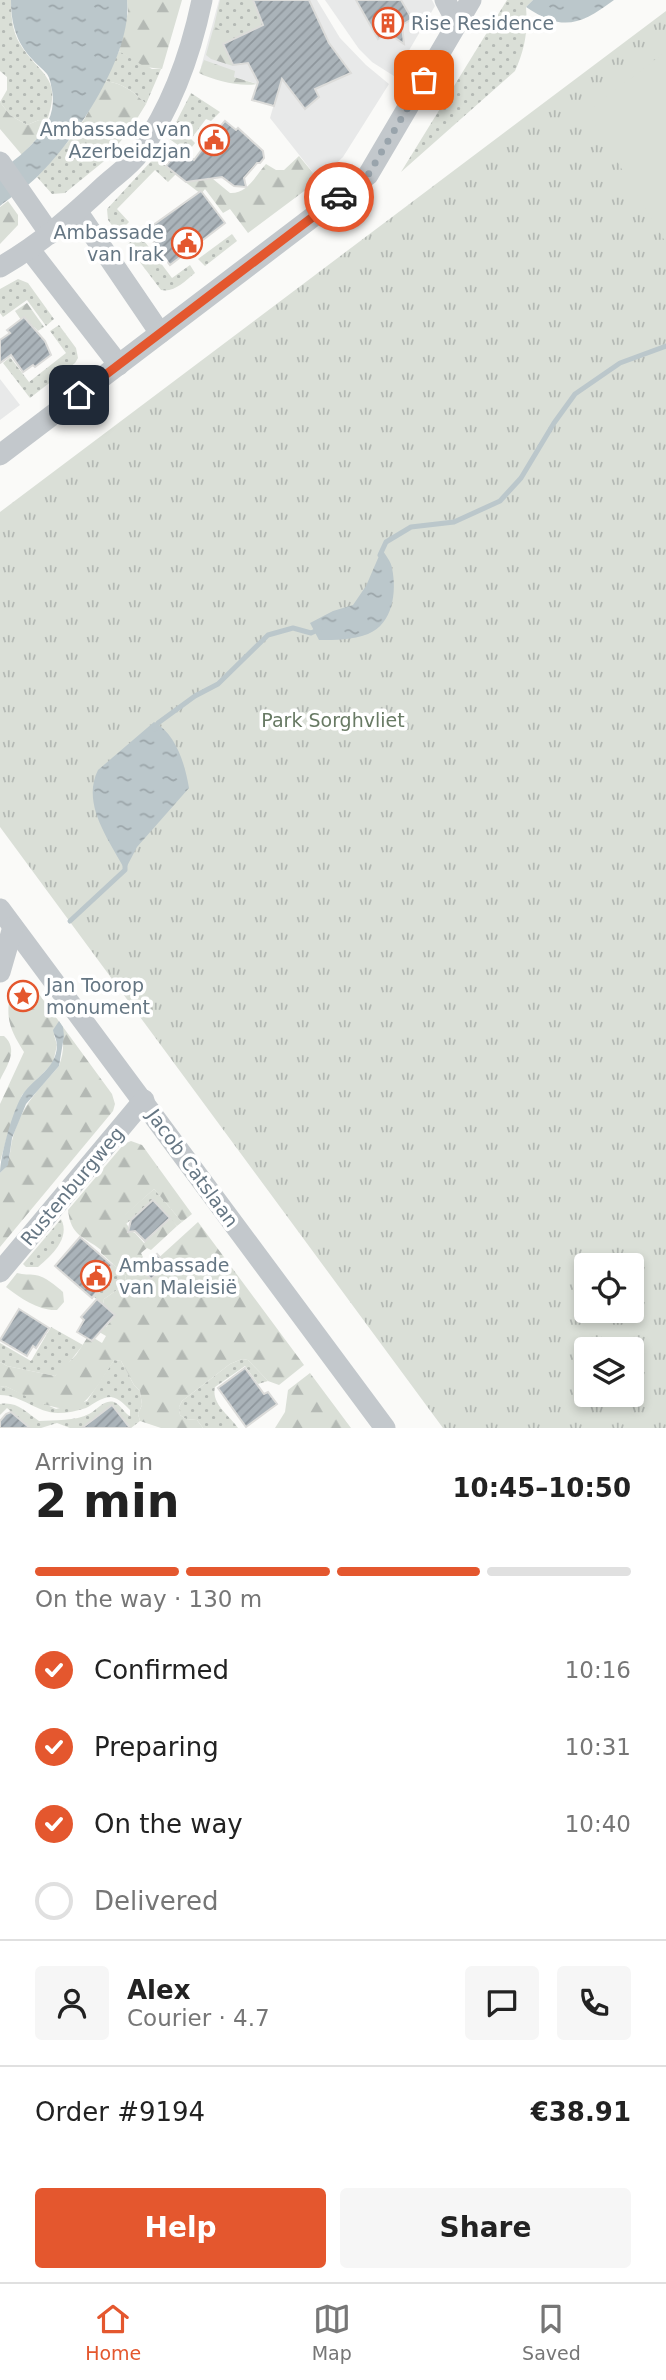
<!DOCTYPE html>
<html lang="en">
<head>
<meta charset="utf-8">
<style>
  :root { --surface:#fff; --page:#f6f6f6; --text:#222; --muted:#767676; --line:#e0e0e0; --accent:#e4572e }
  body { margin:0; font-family:"DejaVu Sans",sans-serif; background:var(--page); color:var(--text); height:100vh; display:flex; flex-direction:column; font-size:26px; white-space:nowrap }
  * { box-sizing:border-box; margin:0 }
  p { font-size:23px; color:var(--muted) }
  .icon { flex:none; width:38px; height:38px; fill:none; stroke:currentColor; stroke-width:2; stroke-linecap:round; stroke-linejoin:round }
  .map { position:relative; height:1428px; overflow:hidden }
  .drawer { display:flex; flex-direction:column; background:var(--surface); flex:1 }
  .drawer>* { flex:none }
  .tools { position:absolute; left:574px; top:1253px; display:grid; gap:14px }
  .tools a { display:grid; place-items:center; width:70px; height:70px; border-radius:7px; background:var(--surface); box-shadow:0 4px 10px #0003; font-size:35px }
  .pin { position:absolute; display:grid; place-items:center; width:60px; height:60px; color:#fff; margin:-30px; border-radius:14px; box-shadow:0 4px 10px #0006 }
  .courier { position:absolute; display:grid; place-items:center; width:70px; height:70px; margin:-35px; border:5px solid #e4572e; border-radius:50%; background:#fff; color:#222; box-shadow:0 2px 9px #0007 }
  .headline em { font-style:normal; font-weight:800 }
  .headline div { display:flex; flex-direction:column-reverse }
  .headline { display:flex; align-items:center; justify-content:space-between; height:119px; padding:0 35px }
  h1 { font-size:46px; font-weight:800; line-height:52px }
  .bar { display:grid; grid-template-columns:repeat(4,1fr); gap:10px 7px; align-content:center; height:84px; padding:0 35px }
  .bar i { height:9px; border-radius:5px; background:var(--line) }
  .bar .current { background:var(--accent) }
  .bar p { grid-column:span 4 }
  .line { display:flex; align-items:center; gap:18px; padding:0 35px; border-top:2px solid var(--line) }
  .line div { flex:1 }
  .round { display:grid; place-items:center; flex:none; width:74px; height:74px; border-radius:7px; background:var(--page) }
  ol { padding:0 35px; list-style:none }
  li { display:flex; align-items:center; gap:21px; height:77px }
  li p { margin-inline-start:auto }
  li .icon { padding:7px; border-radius:50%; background:var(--accent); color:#fff; stroke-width:4 }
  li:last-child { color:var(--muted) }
  li i { width:38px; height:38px; border:4px solid var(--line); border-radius:50% }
  .primary-button { display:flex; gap:14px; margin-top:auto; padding:14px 35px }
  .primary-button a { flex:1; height:80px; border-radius:7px; background:var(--accent); color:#fff; font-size:28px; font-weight:800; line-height:80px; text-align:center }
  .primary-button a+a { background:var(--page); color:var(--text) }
  .tab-bar { display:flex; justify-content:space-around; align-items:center; height:98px; border-top:2px solid var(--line); background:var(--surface); font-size:19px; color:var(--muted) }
  .tab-bar a { display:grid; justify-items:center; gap:4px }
  .tab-bar .current { color:var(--accent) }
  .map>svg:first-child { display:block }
  .built { fill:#e8e9e9 }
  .grass { fill:url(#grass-dots) }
  .forest { fill:url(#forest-firs) }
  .park { fill:url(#park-tufts); fill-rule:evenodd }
  .garden { fill:#dadfd7 }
  .water { fill:url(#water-ripples) }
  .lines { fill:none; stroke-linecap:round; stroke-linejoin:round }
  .stream { stroke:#bbc7cb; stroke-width:5 }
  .building { fill:url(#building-hatch); stroke:#dcdcda; stroke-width:2 }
  .minor { stroke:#c3c8cc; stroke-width:21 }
  .done { stroke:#99a4ac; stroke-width:7; stroke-dasharray:0 12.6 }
  .route { stroke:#e4572e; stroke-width:9 }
  .labels { text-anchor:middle; stroke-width:7; stroke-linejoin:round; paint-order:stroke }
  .poi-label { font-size:19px; fill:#657683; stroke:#fff; text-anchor:start }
  .park-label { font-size:19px; fill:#687a64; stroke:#fff }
  .street-label { font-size:19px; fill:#657683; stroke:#fff }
</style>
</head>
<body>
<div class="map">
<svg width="666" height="1428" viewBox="0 0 666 1428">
  <defs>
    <pattern id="grass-dots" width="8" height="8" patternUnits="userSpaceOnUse" patternTransform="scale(1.75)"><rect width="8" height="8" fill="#dadfd7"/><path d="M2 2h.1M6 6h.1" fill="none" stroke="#b4b9b4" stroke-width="1.8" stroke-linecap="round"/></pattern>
    <pattern id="forest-firs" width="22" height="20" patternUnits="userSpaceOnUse" patternTransform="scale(1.75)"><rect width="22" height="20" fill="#dadfd7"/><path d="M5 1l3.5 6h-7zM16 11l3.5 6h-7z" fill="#b4b9b4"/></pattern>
    <pattern id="park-tufts" width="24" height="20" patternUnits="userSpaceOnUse" patternTransform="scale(1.75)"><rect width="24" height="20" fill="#dadfd7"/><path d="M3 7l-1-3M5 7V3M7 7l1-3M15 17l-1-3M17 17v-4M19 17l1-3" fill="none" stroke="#b4b9b4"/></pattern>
    <pattern id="water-ripples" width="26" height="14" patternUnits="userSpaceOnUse" patternTransform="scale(1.75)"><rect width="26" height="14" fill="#bbc7cb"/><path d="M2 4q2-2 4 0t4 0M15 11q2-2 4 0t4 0" fill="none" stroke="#9ca6aa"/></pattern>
    <pattern id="building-hatch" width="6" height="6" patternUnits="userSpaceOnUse" patternTransform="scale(1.75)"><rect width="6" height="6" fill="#aab3b9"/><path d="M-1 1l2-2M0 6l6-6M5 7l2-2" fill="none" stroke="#8e969c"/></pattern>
  </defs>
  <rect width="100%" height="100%" fill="#fafaf8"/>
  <g class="built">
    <path d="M219 0H317L340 38 366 65 389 84 343 157 319 180 270 118 278 90 201 67Z"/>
    <path d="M325 0H432L435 6 394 76 372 62 359 49Z"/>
    <path d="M0 379 20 405 0 420Z"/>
  </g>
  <g class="grass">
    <path d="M0 0H11C11 15 12 31 20 44 40 76 63 76 47 121L39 120 27 125 10 115 0 102 7 90V77L0 71Z"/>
    <path d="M220 0H253L263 25 228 42 214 26Z"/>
    <path d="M507 0H533L526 7C528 31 525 49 515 71L401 172Z"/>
    <path d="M119 51 152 69H161L146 104C133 91 123 83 104 81Z"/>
    <path d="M191 93 220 112 211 121 206 119 191 139 195 143 188 152 168 138Z"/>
    <path d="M72 137 81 151 103 162 65 193 52 194 37 177Z"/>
    <path d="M155 157 176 174 168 182 155 170 117 209 129 222 118 233 108 220 107 209Z"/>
    <path d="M139 234 172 278 190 265 195 273C185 281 174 293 161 290L127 245Z"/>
    <path d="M232 234 237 241 205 266 198 259Z"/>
    <path d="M18 279 28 283 54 319 46 326 27 300 3 317 0 313V289Z"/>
    <path d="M59 325 76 348 78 358 75 363 30 398 3 363 10 357 29 382 66 353 50 331Z"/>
    <circle cx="24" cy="996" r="13"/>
    <path d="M154 1189 182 1222 177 1226 153 1199 126 1224 121 1218Z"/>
    <path d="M61 1219C71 1238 51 1256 38 1267H26L23 1264Z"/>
    <path d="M113 1264 126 1276 124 1285 104 1299 103 1304 89 1293 96 1284 102 1288 108 1280 104 1276Z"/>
    <path d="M51 1327 83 1345 63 1370 55 1376 7 1366 0 1362V1343L31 1361Z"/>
    <path d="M242 1359 248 1360 268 1381 258 1384 245 1366 215 1387C211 1404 229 1415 238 1428H203L197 1420 186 1419 180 1415 179 1407 182 1401 230 1364Z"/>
    <path d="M114 1360 121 1361 134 1385 140 1391 142 1405 138 1414 140 1421 131 1428 112 1405 82 1428H70L57 1423 41 1428H30L7 1408 0 1415V1404C17 1401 26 1412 39 1421 54 1420 76 1421 89 1414 97 1410 104 1399 114 1402 121 1405 124 1413 130 1416V1410C125 1405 119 1398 111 1397 101 1397 94 1404 86 1408 77 1411 67 1413 58 1413 37 1413 22 1395 0 1395V1387L5 1386 56 1409 87 1401Z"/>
  </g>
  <g class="forest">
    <path d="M127 0H182L162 69 145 67 119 51 128 12Z"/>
    <path d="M214 26 223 32 228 42 223 45 233 66 211 59 206 55Z"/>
    <path d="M204 60 235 71 234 77 257 84C240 87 215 81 199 73Z"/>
    <path d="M104 81C123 83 133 91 146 104L130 130 103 162 81 151 72 137 85 118Z"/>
    <path d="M0 102 10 115 27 125 39 120 47 121 41 134 22 155 0 129Z"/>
    <path d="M299 156 319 180 248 233 230 209 223 213 205 189 201 194 184 181 196 165 230 193C247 194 256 175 266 164L276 170H284Z"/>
    <path d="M8 201 18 215V225L0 244V207Z"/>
    <path d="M27 303 44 327 38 331 34 327 32 328 25 318 21 320 15 311Z"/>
    <path d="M36 990 112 1094 115 1104 113 1111 0 1247V1173C12 1163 9 1150 13 1137 22 1105 38 1090 59 1066 65 1050 64 1037 59 1022L54 1035 57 1045 53 1063 22 1095 7 1137 0 1162V1104L24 1052C12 1033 5 1020 10 997 14 1010 25 1012 35 1003Z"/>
    <path d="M0 1036H4C19 1049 7 1066 0 1080Z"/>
    <path d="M131 1141 142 1145 192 1214 182 1222 154 1189 122 1218 128 1226V1230L135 1233 144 1243 171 1218 177 1226 151 1250 147 1248 141 1253 143 1257 136 1264 143 1272 198 1222 304 1365 279 1385 268 1381 248 1360 242 1359 230 1364 182 1401 179 1407 180 1415 186 1419 197 1420 203 1428H161L140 1421 138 1414 142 1405 140 1391 134 1385 121 1361 114 1360C106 1373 98 1387 88 1398 67 1423 28 1396 5 1386L0 1387V1362L7 1366 55 1376 76 1355 89 1335 102 1343 106 1336 94 1329 100 1322 106 1327 115 1315 103 1304 104 1299 124 1285 126 1276 101 1253V1250C84 1236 71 1237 68 1210L124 1144Z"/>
    <path d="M17 1273C24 1275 29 1274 35 1275 45 1276 56 1286 63 1292L64 1302 57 1310C39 1311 20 1298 6 1287Z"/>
    <path d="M310 1373 351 1428H275L285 1412 288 1390Z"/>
  </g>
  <path class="park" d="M666 11V1428H443L0 827V512ZM586 1265H632V1311H586ZM586 1349H632V1395H586Z"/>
  <path class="garden" d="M666 51V243L590 116V110Z"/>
  <g class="water">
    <path d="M11 0H127C133 54 76 139 38 176 27 187 12 196 0 206V171C26 152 59 126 52 90 51 85 50 78 47 74 43 69 36 64 32 59 16 42 11 23 11 0Z"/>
    <path d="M533 0H614C580 25 563 32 526 7Z"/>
    <path d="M382 549C385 555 391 561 392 568 397 592 393 624 368 634 352 640 336 640 319 640L310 623 333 611 353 605 366 586Z"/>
    <path d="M154 722C176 734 185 764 189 788L137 847 125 870C109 840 81 804 98 770Z"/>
    <path d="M59 1021 63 1027 64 1036 59 1066 26 1104 12 1138 8 1165 0 1173C0 1156 13 1109 23 1094 35 1077 56 1069 57 1046 57 1040 54 1035 53 1030Z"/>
  </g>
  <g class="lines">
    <g class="stream">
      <path d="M380 555 386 542 411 527 454 522 500 501 521 478 554 423 575 394 620 363 666 346"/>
      <path d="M155 729 158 723 195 696 218 684 268 635 293 628 311 633 320 629"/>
      <path d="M70 921 125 870V864"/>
    </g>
  </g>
  <g class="building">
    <path d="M253 0H309L329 43 351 73 315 89 319 97 305 109 282 79 274 106 252 100 258 82 248 63 233 65 223 44 263 25Z"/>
    <path d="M356 0H401L412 19 402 25 404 44 388 33 378 39Z"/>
    <path d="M225 121 236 130 238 128 263 151 264 158 260 163H257L244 178 246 187 234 186 222 177 186 182 166 166 180 148 194 160 205 145 208 135 218 129Z"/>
    <path d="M201 191 225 223 170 265 161 253H153L155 244 145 231Z"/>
    <path d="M24 317 45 341 51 355 35 367 33 365 23 372 11 355 0 363V340L10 333 7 330Z"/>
    <path d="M153 1200 170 1218 145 1241 135 1231 128 1232 131 1220Z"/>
    <path d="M80 1237 112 1265 103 1276 107 1280 92 1298 55 1266Z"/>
    <path d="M157 1254 168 1266 151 1279 141 1269Z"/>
    <path d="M97 1299 115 1315 92 1341 77 1332 84 1320 81 1317Z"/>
    <path d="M19 1309 49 1328 36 1348 33 1346 27 1356 0 1340Z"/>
    <path d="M245 1368 264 1394 268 1392 277 1404 246 1427 218 1388Z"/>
    <path d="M112 1405 130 1428H82Z"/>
    <path d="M11 1412 30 1428H0V1421L6 1414Z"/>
  </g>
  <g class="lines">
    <g class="minor">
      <path d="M445 0 457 23"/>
      <path d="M0 162 50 234"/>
      <path d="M77 211 160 333"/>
      <path d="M30 250 119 365"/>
      <path d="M0 267C39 245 72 216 105 185 116 175 131 165 140 152 171 108 191 53 202 0"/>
      <path d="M0 455 368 175 471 0"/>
      <path d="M0 909 385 1428"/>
      <path d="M0 972 13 927"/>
      <path d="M0 1272 144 1100"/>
    </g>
  </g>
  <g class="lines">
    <path class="done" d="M339 197 368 175 424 80"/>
    <path class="route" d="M79 395 339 197"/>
  </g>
  <defs>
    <g id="building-ring" transform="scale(1.575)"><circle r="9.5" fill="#fff" stroke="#e4572e" stroke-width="1.5"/><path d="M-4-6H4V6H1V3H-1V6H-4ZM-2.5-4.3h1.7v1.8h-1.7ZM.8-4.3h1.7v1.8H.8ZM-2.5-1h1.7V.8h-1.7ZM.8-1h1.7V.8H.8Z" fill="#e4572e"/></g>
    <g id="civic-ring" transform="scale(1.575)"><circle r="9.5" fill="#fff" stroke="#e4572e" stroke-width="1.5"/><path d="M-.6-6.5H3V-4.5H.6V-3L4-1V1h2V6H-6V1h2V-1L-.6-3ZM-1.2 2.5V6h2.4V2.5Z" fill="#e4572e"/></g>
    <g id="sight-ring" transform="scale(1.575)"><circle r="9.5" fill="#fff" stroke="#e4572e" stroke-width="1.5"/><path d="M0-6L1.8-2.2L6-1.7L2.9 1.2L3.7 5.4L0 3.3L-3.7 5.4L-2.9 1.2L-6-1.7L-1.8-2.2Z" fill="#e4572e"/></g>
  </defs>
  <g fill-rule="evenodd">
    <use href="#building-ring" x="388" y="23"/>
    <use href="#civic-ring" x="214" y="140"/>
    <use href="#civic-ring" x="187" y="243"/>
    <use href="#sight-ring" x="23" y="996"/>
    <use href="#civic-ring" x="96" y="1276"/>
  </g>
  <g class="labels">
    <g class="poi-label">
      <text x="411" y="30">Rise Residence</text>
      <text x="191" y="136" text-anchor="end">Ambassade van<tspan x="191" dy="22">Azerbeidzjan</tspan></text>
      <text x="164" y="239" text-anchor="end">Ambassade<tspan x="164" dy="22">van Irak</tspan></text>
      <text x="46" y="992">Jan Toorop<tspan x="46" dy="22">monument</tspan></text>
      <text x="119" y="1272">Ambassade<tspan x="119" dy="22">van Maleisië</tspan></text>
    </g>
    <g class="park-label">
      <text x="333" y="727">Park Sorghvliet</text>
    </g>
    <g class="street-label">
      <text transform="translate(193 1168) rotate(54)" y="7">Jacob Catslaan</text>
      <text transform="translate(72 1186) rotate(-50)" y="7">Rustenburgweg</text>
    </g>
  </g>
</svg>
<div class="tools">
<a><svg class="icon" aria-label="locate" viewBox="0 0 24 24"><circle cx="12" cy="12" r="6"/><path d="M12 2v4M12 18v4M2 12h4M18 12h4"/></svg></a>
<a><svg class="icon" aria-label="layers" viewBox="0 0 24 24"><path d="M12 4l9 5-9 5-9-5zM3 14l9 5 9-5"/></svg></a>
</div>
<div class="pin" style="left:424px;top:80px;background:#ea580c"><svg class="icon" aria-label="bag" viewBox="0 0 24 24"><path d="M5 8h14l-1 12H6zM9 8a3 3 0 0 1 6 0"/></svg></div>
<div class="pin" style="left:79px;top:395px;background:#1f2937"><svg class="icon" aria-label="home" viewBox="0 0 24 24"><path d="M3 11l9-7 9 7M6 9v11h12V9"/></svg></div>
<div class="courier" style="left:339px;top:197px"><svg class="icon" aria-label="car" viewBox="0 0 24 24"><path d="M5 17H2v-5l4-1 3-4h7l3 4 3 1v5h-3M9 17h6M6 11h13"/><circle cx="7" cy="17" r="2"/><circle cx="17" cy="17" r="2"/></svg></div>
</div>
<section class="drawer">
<div class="headline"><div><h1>2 min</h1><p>Arriving in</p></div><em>10:45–10:50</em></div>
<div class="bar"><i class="current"></i><i class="current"></i><i class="current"></i><i></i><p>On the way · 130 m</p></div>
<ol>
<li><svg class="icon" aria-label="check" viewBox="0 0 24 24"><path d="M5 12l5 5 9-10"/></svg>Confirmed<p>10:16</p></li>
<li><svg class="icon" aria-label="check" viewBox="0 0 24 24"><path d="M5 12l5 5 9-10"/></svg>Preparing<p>10:31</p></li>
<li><svg class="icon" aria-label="check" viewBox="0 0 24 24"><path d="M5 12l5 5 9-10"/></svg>On the way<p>10:40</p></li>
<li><i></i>Delivered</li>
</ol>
<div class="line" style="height:126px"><a class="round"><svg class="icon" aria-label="person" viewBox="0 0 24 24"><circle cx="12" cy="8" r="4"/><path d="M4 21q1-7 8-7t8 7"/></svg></a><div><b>Alex</b><p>Courier · 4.7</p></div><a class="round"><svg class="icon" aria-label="chat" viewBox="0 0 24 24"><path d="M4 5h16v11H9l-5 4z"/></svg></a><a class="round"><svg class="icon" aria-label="phone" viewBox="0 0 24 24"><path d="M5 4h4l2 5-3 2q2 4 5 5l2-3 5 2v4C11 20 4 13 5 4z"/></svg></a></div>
<div class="line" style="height:91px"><div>Order #9194</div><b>€38.91</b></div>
<div class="primary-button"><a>Help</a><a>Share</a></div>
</section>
<nav class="tab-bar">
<a class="current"><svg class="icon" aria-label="home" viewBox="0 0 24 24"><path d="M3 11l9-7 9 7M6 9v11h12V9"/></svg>Home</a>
<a><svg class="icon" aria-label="map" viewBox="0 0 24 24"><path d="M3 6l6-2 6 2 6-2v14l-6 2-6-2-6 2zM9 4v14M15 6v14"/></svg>Map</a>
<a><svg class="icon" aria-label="saved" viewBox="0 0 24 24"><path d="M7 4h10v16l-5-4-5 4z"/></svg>Saved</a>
</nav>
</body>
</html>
